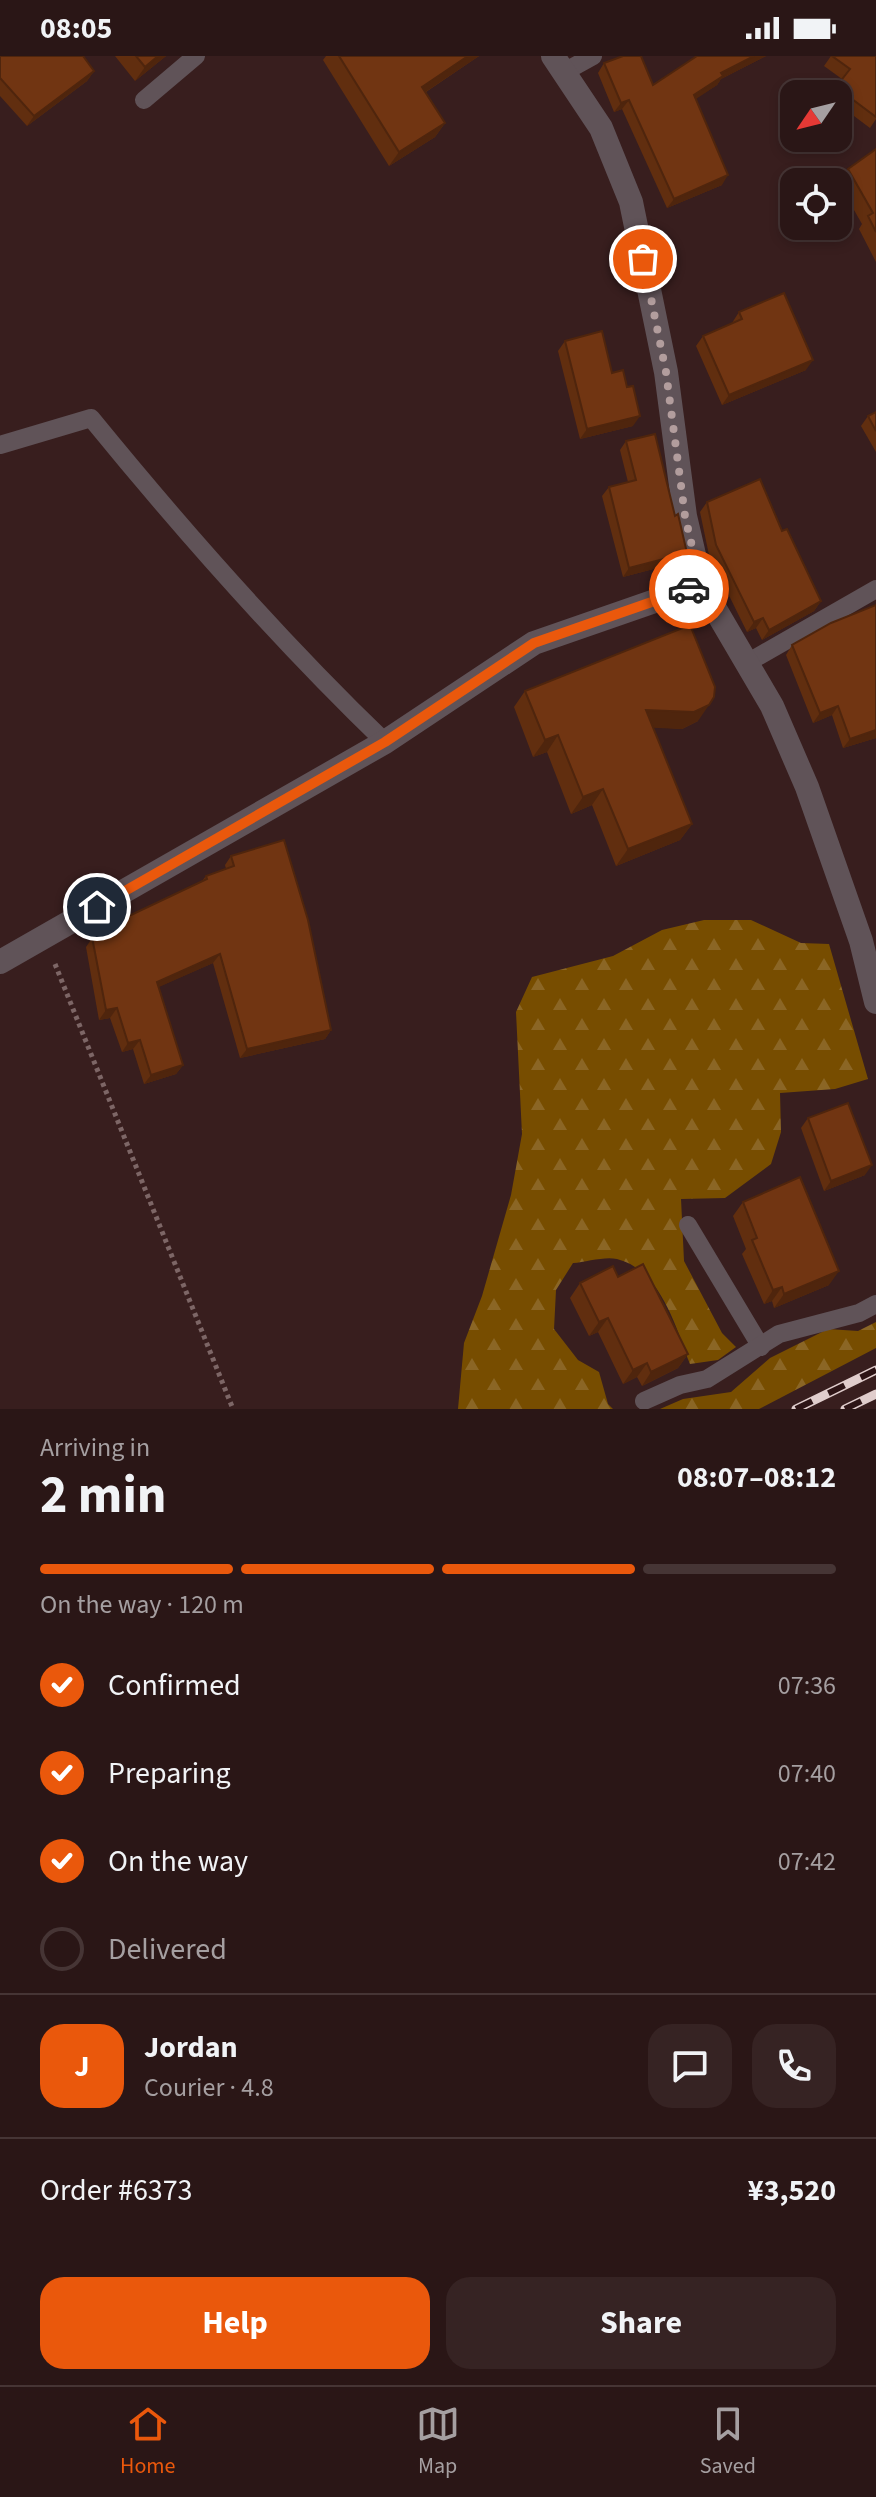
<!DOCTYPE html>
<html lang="en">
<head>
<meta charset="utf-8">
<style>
  :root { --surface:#2a1616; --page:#362323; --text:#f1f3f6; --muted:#a59fa1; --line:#463535; --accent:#ea580c }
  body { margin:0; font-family:"Source Sans 3",sans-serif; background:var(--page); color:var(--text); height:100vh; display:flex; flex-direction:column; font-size:30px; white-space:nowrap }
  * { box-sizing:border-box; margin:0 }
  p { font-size:26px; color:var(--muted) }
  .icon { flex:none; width:44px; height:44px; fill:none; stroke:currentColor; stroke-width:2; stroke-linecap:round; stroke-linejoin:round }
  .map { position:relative; height:1353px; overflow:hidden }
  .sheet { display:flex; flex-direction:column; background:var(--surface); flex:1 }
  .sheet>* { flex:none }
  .needle { width:52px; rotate:235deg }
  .fabs { position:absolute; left:780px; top:24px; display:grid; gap:16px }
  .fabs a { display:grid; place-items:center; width:72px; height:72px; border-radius:16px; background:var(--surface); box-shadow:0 4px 12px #0003,0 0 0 2px var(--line); font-size:40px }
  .pin { position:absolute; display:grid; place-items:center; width:68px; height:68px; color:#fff; margin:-34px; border:4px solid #fff; border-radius:50%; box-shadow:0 2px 8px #0007 }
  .courier { position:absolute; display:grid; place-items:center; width:80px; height:80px; margin:-40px; border:6px solid #ea580c; border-radius:50%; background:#fff; color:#222; box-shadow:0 2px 10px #0007 }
  .overview em { font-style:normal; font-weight:700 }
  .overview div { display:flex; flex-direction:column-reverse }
  .overview { display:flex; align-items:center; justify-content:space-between; height:136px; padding:0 40px }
  h1 { font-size:52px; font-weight:700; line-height:60px }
  .bar { display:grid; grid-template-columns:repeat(4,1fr); gap:12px 8px; align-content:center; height:96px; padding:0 40px }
  .bar i { height:10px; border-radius:6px; background:var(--line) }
  .bar .selected { background:var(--accent) }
  .bar p { grid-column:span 4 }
  .line { display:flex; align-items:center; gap:20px; padding:0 40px; border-top:2px solid var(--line) }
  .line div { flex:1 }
  .round { display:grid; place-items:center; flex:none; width:84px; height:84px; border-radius:24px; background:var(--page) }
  ol { padding:0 40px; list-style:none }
  li { display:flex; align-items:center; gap:24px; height:88px }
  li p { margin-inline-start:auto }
  li .icon { padding:8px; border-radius:50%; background:var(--accent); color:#fff; stroke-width:4 }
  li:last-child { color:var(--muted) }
  li i { width:44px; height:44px; border:4px solid var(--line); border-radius:50% }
  .button { display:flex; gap:16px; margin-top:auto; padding:16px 40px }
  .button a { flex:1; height:92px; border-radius:24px; background:var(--accent); color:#fff; font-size:32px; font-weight:700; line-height:92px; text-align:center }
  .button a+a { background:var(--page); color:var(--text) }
  .status { display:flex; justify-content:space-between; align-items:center; height:56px; padding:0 40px; background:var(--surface); direction:ltr }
  .status svg { height:22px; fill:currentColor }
  .tab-bar { display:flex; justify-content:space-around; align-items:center; height:112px; border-top:2px solid var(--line); background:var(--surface); font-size:22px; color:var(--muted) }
  .tab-bar a { display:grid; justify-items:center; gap:4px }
  .tab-bar .selected { color:var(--accent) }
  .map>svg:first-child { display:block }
  .forest { fill:url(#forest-firs) }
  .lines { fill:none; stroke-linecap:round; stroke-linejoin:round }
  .path { stroke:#7d6666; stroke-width:5; stroke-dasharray:4 4; stroke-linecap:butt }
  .lane { stroke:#605358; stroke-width:18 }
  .street { stroke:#605358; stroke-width:24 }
  .rail-casing { stroke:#e0cdcc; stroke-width:9 }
  .rail { stroke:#2d1415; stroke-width:6; stroke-dasharray:18; stroke-linecap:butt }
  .wall { fill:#612e0f }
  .shaded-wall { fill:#4f250d }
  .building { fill:#713512; stroke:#4f250d; stroke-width:2 }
  .done { stroke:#b29d9d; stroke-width:8; stroke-dasharray:0 14.4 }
  .route { stroke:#ea580c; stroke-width:10 }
</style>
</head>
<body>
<div class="status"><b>08:05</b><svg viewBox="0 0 49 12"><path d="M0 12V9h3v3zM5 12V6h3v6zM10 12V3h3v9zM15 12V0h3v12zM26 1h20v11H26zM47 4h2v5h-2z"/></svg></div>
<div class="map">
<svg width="876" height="1353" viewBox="0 0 876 1353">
  <defs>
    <pattern id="forest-firs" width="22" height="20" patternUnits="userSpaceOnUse" patternTransform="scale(2)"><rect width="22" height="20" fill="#774d00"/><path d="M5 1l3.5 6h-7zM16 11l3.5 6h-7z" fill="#8b6625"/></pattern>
  </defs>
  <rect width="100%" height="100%" fill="#381e1e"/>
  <g class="forest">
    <path d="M704 864H751L801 887 829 888 868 1023 835 1033 780 1037 781 1076 771 1108 725 1142 681 1143 684 1205 722 1277 736 1291 718 1304 690 1308C676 1272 661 1214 617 1203 605 1200 586 1206 573 1207L556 1234 554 1273 578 1304 599 1316 608 1348 613 1353H458L464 1287 482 1240 511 1139 522 1078 516 956 532 921 613 900 662 874Z"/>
    <path d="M876 1266V1292L759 1353H660L683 1343 731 1336 770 1302 828 1273 858 1275Z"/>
  </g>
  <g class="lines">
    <path class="path" d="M55 908 233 1353"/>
    <g class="lane">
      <path d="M564 16 593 0"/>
      <path d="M144 44 196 0"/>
      <path d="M0 389 91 362C184 476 279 584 385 686"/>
      <path d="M747 607 876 533"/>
      <path d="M688 1169 761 1291"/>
      <path d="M644 1345 680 1329 707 1323 779 1278 859 1257 876 1248"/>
    </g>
    <g class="street">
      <path d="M553 0 601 72 631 146 666 316 685 460 701 529 772 650 807 731 861 885 876 946"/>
      <path d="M0 906 385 686 534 587 701 529"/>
    </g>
    <g class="rail-casing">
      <g id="rail">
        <path d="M796 1353 876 1314"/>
        <path d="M845 1353 876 1338"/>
      </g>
    </g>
    <use href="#rail" class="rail"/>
  </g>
  <g class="wall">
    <path d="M0 0 94 15 87 25 27 70 0 40Z"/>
    <path d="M115 0H166L135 25Z"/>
    <path d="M326 0H479L426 36 445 67 435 81 389 110 323 4Z"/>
    <path d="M697 0H766L721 23 717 29 695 43 722 129 667 152 622 53 614 56 598 17 604 7 653 29Z"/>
    <path d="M831 0H876V63L870 72 838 48V38H832L842 23 824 10Z"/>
    <path d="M876 93V206L859 173 862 168 838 126 848 113Z"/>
    <path d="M739 256 806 314 722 349 696 290 703 280 732 267Z"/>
    <path d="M565 285 612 317 633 370 580 383 558 295Z"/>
    <path d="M876 356V396L861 370 868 360Z"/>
    <path d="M626 385 675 460 687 497 680 506 623 521 602 440 609 431 628 426 620 394Z"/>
    <path d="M707 446 782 475 821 545 814 555 762 584 756 572 747 576 709 499 700 456Z"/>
    <path d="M792 589 876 682 843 692 832 659 813 667 786 599Z"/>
    <path d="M525 635 698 665 682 673 653 671 692 768 680 784 616 810 592 749 571 758 547 696 533 701 514 651Z"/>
    <path d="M231 800 331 974 325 983 240 1002 213 907 158 931 183 1009 176 1018 144 1028 133 993 122 996 110 962 99 964 86 891 93 881 92 874 99 865 131 859 202 825 206 820 226 813 225 809Z"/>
    <path d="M808 1062 865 1119 824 1135 801 1072Z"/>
    <path d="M743 1146 829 1229 774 1252 772 1245 764 1248 742 1198 746 1193 733 1160Z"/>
    <path d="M618 1221 688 1298 678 1312 642 1330 637 1321 623 1328 598 1276 589 1280 570 1242 580 1227Z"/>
  </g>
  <g class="shaded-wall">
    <path d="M158 0H166L135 25 145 11Z"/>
    <path d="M468 0H479L412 45 422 31Z"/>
    <path d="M754 0H766L721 23 717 29 687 49 694 39 721 17Z"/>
    <path d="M94 15 87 25 27 70 34 60Z"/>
    <path d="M629 44 622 53 614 56 621 47Z"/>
    <path d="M445 67 435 81 389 110 399 96Z"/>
    <path d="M728 119 722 129 667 152 674 143Z"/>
    <path d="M813 304 806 314 722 349 729 339Z"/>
    <path d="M640 360 633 370 580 383 587 373Z"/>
    <path d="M687 497 680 506 623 521 629 512Z"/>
    <path d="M821 545 814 555 762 584 769 574Z"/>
    <path d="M763 562 756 572 747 576 754 566Z"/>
    <path d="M709 649 698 665 682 673 634 671 646 654Z"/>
    <path d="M838 650 832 659 813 667 820 657Z"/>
    <path d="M876 674V682L843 692 850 683Z"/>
    <path d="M558 679 547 696 533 701 545 684Z"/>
    <path d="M603 733 592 749 571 758 583 741Z"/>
    <path d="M692 768 680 784 616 810 628 793Z"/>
    <path d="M220 898 213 907 150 935 157 926Z"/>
    <path d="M117 952 110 962 99 964 106 954Z"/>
    <path d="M331 974 325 983 240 1002 247 993Z"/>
    <path d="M140 984 133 993 122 996 128 987Z"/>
    <path d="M183 1009 176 1018 144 1028 151 1019Z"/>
    <path d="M872 1109 865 1119 824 1135 831 1125Z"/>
    <path d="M839 1215 829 1229 774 1252 784 1238Z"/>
    <path d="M782 1231 772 1245 764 1248 773 1234Z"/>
    <path d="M608 1262 598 1276 589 1280 599 1266Z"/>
    <path d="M688 1298 678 1312 642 1330 651 1316Z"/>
    <path d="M647 1307 637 1321 623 1328 633 1314Z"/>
  </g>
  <g class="building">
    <path d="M0 0H83L94 15 34 60 0 22Z"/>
    <path d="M136 0H158L145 11Z"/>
    <path d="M339 0H468L422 31 445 67 399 96Z"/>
    <path d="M623 0H641L653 29 697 0H754L721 17 723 20 694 39 728 119 674 143 629 44 621 47 604 7Z"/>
    <path d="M832 0H876V61L836 31 850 13Z"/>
    <path d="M876 93V176L868 160 873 157 848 113Z"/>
    <path d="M784 237 813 304 729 339 703 280 742 263 739 256Z"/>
    <path d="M602 275 612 317 623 314 627 331 633 330 640 360 587 373 565 285Z"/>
    <path d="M876 356V375L868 360Z"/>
    <path d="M655 378 675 460 678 458 687 497 629 512 609 431 636 424 626 385Z"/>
    <path d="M760 423 782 475 787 473 821 545 769 574 763 562 754 566 716 489 707 446Z"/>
    <path d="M876 549V674L850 683 838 650 820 657 792 589 831 567Z"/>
    <path d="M690 569 715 631 714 641 709 649 694 656 646 654 692 768 628 793 603 733 583 741 558 679 545 684 525 635Z"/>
    <path d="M284 784 308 864 331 974 247 993 220 898 157 926 183 1009 151 1019 140 984 128 987 117 952 106 954 92 881 101 880 99 865 131 859 207 823 206 820 234 810 231 800Z"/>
    <path d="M848 1047 872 1109 831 1125 808 1062Z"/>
    <path d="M800 1121 839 1215 784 1238 782 1231 773 1234 752 1184 757 1182 743 1146Z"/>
    <path d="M643 1208 688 1298 651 1316 647 1307 633 1314 608 1262 599 1266 580 1227 613 1210 618 1221Z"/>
  </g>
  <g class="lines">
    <path class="done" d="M643 203 666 316 685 460 701 529 689 533"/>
    <path class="route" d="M97 851 385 686 534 587 689 533"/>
  </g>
</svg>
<div class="fabs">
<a><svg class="needle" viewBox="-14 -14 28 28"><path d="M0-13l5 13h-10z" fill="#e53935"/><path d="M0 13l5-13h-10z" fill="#a59fa1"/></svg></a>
<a><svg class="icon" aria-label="locate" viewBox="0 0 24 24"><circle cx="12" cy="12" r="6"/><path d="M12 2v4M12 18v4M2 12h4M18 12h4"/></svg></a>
</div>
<div class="pin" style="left:643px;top:203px;background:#ea580c"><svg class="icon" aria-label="bag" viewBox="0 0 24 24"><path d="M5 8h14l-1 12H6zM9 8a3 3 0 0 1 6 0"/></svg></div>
<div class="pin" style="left:97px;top:851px;background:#1f2937"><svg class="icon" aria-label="home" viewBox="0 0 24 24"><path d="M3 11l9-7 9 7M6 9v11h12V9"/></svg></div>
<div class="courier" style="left:689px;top:533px"><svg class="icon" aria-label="car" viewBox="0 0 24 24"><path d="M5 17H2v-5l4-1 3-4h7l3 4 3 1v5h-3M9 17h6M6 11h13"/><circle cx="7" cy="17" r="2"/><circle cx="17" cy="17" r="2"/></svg></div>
</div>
<section class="sheet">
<div class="overview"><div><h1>2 min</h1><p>Arriving in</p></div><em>08:07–08:12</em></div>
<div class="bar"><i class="selected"></i><i class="selected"></i><i class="selected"></i><i></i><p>On the way · 120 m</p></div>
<ol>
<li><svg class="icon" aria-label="check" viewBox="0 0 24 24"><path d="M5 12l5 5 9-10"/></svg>Confirmed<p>07:36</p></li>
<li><svg class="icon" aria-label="check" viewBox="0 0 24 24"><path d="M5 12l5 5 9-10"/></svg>Preparing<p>07:40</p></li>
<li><svg class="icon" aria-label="check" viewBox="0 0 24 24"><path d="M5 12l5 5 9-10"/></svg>On the way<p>07:42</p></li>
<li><i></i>Delivered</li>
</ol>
<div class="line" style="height:144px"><b class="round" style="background:var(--accent);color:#fff">J</b><div><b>Jordan</b><p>Courier · 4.8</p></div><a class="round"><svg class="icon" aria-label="chat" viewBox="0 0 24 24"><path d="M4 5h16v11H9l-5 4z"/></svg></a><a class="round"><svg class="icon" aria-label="phone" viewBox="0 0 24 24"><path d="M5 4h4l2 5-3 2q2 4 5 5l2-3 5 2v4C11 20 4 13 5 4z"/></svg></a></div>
<div class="line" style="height:104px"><div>Order #6373</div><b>¥3,520</b></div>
<div class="button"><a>Help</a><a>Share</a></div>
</section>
<nav class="tab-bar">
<a class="selected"><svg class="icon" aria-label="home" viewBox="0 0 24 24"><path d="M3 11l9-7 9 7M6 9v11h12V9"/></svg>Home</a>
<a><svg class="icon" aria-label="map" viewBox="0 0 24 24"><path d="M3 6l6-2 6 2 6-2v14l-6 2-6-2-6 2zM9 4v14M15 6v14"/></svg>Map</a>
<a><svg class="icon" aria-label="saved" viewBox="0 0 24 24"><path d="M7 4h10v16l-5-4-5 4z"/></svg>Saved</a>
</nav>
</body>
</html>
